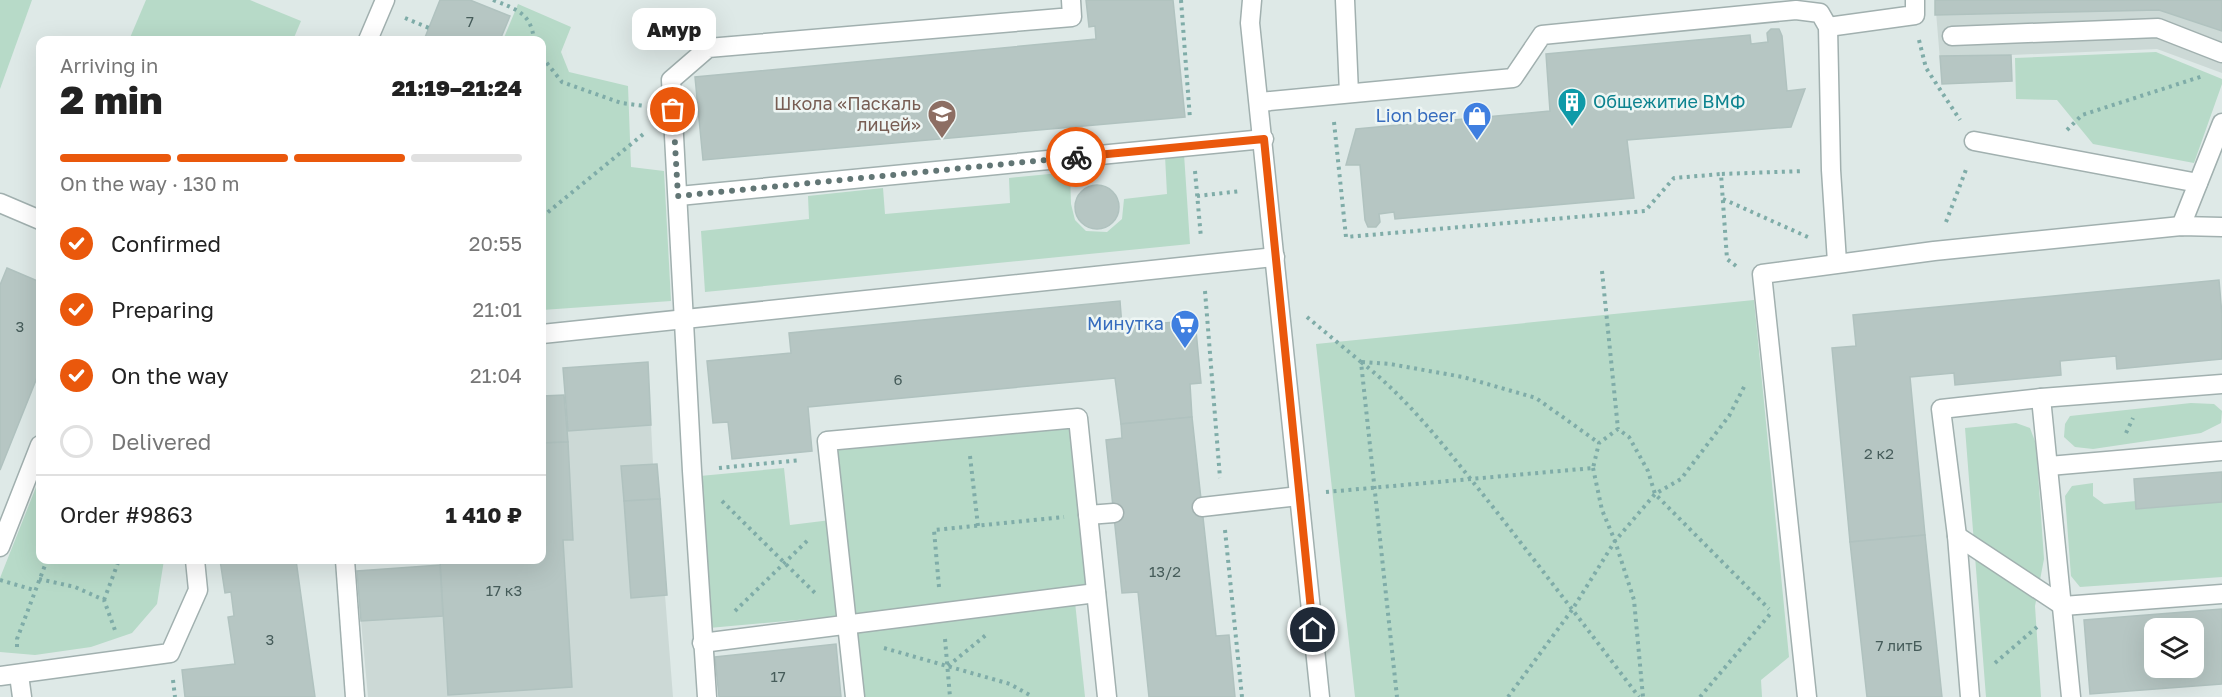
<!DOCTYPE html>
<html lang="en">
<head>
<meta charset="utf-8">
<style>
  :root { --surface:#fff; --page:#f2f2f2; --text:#222; --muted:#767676; --line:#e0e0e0; --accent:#ea580c }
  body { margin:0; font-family:"Golos Text",sans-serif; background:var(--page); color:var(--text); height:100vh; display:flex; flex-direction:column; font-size:22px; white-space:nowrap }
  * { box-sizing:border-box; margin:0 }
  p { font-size:20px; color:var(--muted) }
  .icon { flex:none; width:33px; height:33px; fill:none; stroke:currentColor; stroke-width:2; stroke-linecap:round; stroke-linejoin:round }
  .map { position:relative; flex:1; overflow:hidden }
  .details { position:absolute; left:36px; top:36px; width:510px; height:528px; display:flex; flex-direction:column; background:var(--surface); border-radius:12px; box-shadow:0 6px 24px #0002 }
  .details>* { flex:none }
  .tools { position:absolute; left:2144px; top:618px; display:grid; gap:12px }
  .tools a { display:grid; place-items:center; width:60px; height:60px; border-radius:12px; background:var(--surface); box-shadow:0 6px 24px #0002; font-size:30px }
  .pin { position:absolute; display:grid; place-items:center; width:51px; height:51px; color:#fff; margin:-26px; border:3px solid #fff; border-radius:50%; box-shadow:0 2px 6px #0007 }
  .courier { position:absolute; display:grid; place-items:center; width:60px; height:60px; margin:-30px; border:4px solid #ea580c; border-radius:50%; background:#fff; color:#222; box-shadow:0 2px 8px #0007 }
  .bubble { position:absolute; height:42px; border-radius:12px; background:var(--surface); box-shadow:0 6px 24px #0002; font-size:20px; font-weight:800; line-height:42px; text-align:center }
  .headline em { font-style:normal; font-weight:800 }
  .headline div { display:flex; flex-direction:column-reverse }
  .headline { display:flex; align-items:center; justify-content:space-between; height:102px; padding:0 24px }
  h1 { font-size:39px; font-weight:800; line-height:45px }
  .bar { display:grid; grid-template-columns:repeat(4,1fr); gap:9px 6px; align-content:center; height:72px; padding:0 24px }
  .bar i { height:8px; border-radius:4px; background:var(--line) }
  .bar .active { background:var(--accent) }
  .bar p { grid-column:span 4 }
  .line { display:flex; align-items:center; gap:15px; padding:0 24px; border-top:2px solid var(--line) }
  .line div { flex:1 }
  ol { padding:0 24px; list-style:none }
  li { display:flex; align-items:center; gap:18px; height:66px }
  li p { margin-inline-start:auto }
  li .icon { padding:6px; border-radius:50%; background:var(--accent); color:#fff; stroke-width:4 }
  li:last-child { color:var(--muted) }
  li i { width:33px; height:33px; border:3px solid var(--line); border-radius:50% }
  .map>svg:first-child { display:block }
  .built { fill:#ccd9d6 }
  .green { fill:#b7dac8 }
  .building { fill:#b6c6c3; stroke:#b0c2bf; stroke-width:1.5; fill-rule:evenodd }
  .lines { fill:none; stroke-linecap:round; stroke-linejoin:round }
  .minor-casing { stroke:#a1b0af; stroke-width:21 }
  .path { stroke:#7faca8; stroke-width:4; stroke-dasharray:3 4.5; stroke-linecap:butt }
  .minor { stroke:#fff; stroke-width:18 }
  .done { stroke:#627675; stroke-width:6; stroke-dasharray:0 10.8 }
  .route { stroke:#ea580c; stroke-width:8 }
  .labels { text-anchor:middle; stroke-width:5; stroke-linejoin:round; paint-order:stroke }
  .number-label { font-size:15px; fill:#465c5a }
  .culture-label { font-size:18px; fill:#0d838f; stroke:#eef6f4; text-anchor:start }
  .education-label { font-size:18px; fill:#785e54; stroke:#eef6f4; text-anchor:end }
  .shop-label { font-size:18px; fill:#366cbe; stroke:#eef6f4; text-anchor:end }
</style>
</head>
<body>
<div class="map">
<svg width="2222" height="697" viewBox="0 0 2222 697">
  <rect width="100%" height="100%" fill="#dee9e7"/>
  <g class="built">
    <path d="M1935 0H2222V73L2157 49 2011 55 2012 81 1942 84Z"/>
    <path d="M564 395 568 431 651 425 653 464H657L660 499 667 595H665L673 697H368L361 621 443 616 440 560H542V396Z"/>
  </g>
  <g class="green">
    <path d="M0 0H32L0 89Z"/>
    <path d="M146 0H250L301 21 293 40H129Z"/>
    <path d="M518 4 571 27 561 52 569 72 628 86 631 167 664 171 671 301 542 310V40H503Z"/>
    <path d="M2156 52 2222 79V84L2194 163 2093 144 2057 100 2016 99 2015 58Z"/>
    <path d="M1184 154 1190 244 705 292 701 231 809 219 808 196 883 188 885 214 1010 203 1009 178 1070 172 1071 204 1075 220 1086 231 1107 232 1122 219 1124 199 1167 194 1165 156Z"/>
    <path d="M1754 300 1789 657 1761 680 1762 697H1355L1316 344Z"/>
    <path d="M2191 403 2214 404 2222 411 2221 423 2201 433 2093 449 2075 447 2064 437 2065 424 2070 416Z"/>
    <path d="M2016 423 2030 428 2036 444 2044 559 2035 606 2041 697H1986L1965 428Z"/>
    <path d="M1073 426 1088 586 853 616 835 449Z"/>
    <path d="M784 468 790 525 831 520 840 616 709 628 700 476Z"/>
    <path d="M40 477V560H164L157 604 132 633 91 647 35 655 0 652V578Z"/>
    <path d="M2093 483V496L2104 504 2136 501 2137 509 2222 502V577L2080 587 2071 576 2065 496 2072 486Z"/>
    <path d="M1075 602 1085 697H861L854 633 857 628Z"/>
  </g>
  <g class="building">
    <path d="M440 0H470L510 16 500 40H424Z"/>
    <path d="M1086 0H1173L1185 117 703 160 695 77 1096 39 1095 26 1089 27Z"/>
    <path d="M1935 0H2222V31L2159 10 1935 15Z"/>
    <path d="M1771 29H1779L1782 36 1787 91 1805 89 1791 127 1627 140 1634 198 1395 219 1394 212 1379 214 1380 222 1376 227H1368L1365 220 1360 165H1346L1356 129 1550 111 1546 54 1750 35 1751 44 1768 42 1767 33Z"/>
    <path d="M2011 55 2012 81 1942 84 1940 56Z"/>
    <circle cx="1097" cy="207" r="22"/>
    <path d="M7 268 40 282V370L0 470V285Z"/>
    <path d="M2219 280 2222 315V359L2117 369 2116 356 2060 361 2061 375 1955 385 1954 373 1910 377 1925 535 1850 542 1832 348 1856 346 1853 315Z"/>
    <path d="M1120 301 1122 327 1195 320 1201 383 1190 384 1192 417 1121 424 1115 378 808 407 812 451 732 459 728 422 713 423 707 361 791 353 789 333Z"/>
    <path d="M648 362 651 425 568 431 563 368Z"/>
    <path d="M564 395 568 442 542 443V396Z"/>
    <path d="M1192 417 1216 636 1229 635 1235 697H1149L1138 592 1122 593 1106 440 1122 438 1121 424Z"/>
    <path d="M568 442 573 540H563L572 687 448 695 440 560H542V443Z"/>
    <path d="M657 464 660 499 624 501 621 466Z"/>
    <path d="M2222 472V502L2136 509 2134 479Z"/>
    <path d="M660 499 667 595 631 598 624 501Z"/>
    <path d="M1925 535 1942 697H1867L1850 542Z"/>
    <path d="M220 560H296L315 697H185L182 670 235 664 228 617 234 616 231 592 225 593Z"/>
    <path d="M440 565 443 616 361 621 357 571Z"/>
    <path d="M2222 609V684L2090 694 2084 620ZM2154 628H2193V668H2154Z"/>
    <path d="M836 644 841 697H719L715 657Z"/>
  </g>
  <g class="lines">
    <g class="minor-casing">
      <g id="minor">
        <path d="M1252 0 1250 23 1320 697"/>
        <path d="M1345 0 1349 93"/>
        <path d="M1828 27 1915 15V0"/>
        <path d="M1952 36 2158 28 2222 53"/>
        <path d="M368 40 385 0"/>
        <path d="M1260 102 1513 78 1542 35 1796 10 1820 13 1828 27 1831 170 1837 262"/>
        <path d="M1974 141 2198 183"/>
        <path d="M679 196 1264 139"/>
        <path d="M0 203 40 220"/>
        <path d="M2181 226 2222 123"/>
        <path d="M542 334 1275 257"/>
        <path d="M2041 398 2071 697"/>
        <path d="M2049 466 2222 451"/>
        <path d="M1202 507 1299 496"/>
        <path d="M1088 515 1114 513"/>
        <path d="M1957 536 2063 606 2222 594"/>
        <path d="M0 547 40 445"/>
        <path d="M345 560 355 697"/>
        <path d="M702 643 1096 593"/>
        <path d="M19 675 22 697"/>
        <path d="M0 676 170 653 198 590 195 560"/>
        <path d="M707 697 692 471 671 80 708 48 1072 17 1071 0"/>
        <path d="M855 697 827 441 1078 418 1107 697"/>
        <path d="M1807 697 1762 274 1934 251 2181 226 2222 227"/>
        <path d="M1970 697 1957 536 1941 409 2041 398 2222 384"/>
      </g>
    </g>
    <g class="path">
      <path d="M493 0C515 9 531 12 534 40"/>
      <path d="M1181 0 1190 119"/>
      <path d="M405 18 429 28"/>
      <path d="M1919 40 1926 68 1960 120"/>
      <path d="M542 57 562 82 621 103 645 106"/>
      <path d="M1334 122 1346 237 1645 211 1674 178 1721 174"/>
      <path d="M2067 130 2082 115 2203 76"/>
      <path d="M1195 171 1201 238"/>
      <path d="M1197 196 1241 191"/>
      <path d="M1723 199 1810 238"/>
      <path d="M542 217 646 132"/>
      <path d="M1946 222 1967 167"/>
      <path d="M1736 266 1727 259 1721 174 1804 171"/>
      <path d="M1602 271 1618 429"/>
      <path d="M1205 291 1220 478"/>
      <path d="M1307 317 1361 362 1397 697"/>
      <path d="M1361 362C1410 400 1447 450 1485 497 1537 563 1588 630 1639 697"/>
      <path d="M1362 362 1390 364 1463 377 1536 398 1599 443"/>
      <path d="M2126 433 2133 418"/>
      <path d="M970 456 978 526"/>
      <path d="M719 468 801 460"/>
      <path d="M1593 468 1602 510 1615 541 1634 600 1643 697"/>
      <path d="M1326 492 1593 468 1599 443 1618 429 1629 437 1648 471 1655 494 1769 609"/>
      <path d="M722 501 817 595"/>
      <path d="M1225 530 1242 697"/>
      <path d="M39 579 75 587 104 600 116 633"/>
      <path d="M0 580 34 590"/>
      <path d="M939 587 934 530 1064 517"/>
      <path d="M104 600 119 560"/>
      <path d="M735 611 809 539"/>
      <path d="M945 639 950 697"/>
      <path d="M17 647V639L47 560"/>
      <path d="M884 648 1010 684 1033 697"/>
      <path d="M1995 663 2037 627"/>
      <path d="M948 666 986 635"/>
      <path d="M173 680 175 697"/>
      <path d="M1508 697 1572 610 1615 541 1655 494 1681 479 1729 416 1746 383"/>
      <path d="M1700 697 1771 613"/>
    </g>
    <use href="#minor" class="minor"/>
  </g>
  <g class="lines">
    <path class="done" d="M673 110 678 196 1076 157"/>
    <path class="route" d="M1076 157 1264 139 1313 630"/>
  </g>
  <defs>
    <g id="building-pin" transform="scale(1.5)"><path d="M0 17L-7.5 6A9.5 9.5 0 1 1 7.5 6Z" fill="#0f9aa8" stroke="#eef6f4"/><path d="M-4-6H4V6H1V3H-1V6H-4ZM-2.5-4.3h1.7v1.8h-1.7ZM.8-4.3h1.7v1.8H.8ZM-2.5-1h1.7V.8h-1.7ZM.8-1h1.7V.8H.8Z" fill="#fff"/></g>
    <g id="school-pin" transform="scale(1.5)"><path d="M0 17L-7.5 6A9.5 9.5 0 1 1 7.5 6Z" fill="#8d6e63" stroke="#eef6f4"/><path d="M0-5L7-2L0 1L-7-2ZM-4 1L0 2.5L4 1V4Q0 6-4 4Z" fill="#fff"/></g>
    <g id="shop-pin" transform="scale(1.5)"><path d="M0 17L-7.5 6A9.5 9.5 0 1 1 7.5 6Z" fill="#3f7fe0" stroke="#eef6f4"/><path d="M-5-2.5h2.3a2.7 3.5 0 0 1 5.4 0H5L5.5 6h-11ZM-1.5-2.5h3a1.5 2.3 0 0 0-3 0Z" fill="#fff"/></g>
    <g id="supermarket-pin" transform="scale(1.5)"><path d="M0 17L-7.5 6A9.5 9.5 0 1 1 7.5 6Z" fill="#3f7fe0" stroke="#eef6f4"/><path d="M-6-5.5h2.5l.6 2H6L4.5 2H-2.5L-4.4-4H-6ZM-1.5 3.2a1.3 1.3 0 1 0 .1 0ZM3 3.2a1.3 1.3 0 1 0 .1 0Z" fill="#fff"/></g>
  </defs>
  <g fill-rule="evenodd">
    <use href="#building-pin" x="1572" y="102"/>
    <use href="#school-pin" x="942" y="114"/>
    <use href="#shop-pin" x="1477" y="116"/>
    <use href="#supermarket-pin" x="1185" y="324"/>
  </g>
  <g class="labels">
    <g class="number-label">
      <text x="470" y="27">7</text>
      <text x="20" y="332">3</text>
      <text x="898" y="385">6</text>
      <text x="1879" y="459">2 к2</text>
      <text x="1165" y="577">13/2</text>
      <text x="504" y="596">17 к3</text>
      <text x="270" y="645">3</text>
      <text x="1899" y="651">7 литБ</text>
      <text x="778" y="682">17</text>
    </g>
    <g class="culture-label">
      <text x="1593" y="108">Общежитие ВМФ</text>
    </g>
    <g class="education-label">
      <text x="921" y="110">Школа «Паскаль<tspan x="921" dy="21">лицей»</tspan></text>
    </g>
    <g class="shop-label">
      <text x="1456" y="122">Lion beer</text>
      <text x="1164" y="330">Минутка</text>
    </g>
  </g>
</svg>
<div class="tools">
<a><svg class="icon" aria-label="layers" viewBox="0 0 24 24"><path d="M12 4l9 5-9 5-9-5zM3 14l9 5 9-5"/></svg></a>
</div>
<div class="pin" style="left:673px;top:110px;background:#ea580c"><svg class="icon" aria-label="bag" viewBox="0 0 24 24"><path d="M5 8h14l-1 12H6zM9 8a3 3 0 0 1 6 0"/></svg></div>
<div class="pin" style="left:1313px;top:630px;background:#1f2937"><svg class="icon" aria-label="home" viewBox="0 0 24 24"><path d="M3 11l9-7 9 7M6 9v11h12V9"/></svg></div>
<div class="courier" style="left:1076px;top:157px"><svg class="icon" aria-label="bike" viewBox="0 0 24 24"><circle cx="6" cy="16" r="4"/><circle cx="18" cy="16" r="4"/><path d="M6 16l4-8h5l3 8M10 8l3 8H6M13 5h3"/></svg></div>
<div class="bubble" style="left:632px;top:8px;width:84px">Амур</div>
<section class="details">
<div class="headline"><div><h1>2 min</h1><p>Arriving in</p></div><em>21:19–21:24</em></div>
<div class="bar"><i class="active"></i><i class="active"></i><i class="active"></i><i></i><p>On the way · 130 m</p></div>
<ol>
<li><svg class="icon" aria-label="check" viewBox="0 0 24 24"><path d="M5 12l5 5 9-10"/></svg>Confirmed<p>20:55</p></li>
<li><svg class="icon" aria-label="check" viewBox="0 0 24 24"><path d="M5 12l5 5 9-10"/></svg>Preparing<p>21:01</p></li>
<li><svg class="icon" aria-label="check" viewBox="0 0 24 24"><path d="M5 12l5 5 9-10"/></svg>On the way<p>21:04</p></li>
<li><i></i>Delivered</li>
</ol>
<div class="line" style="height:78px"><div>Order #9863</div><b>1 410 ₽</b></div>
</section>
</div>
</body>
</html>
